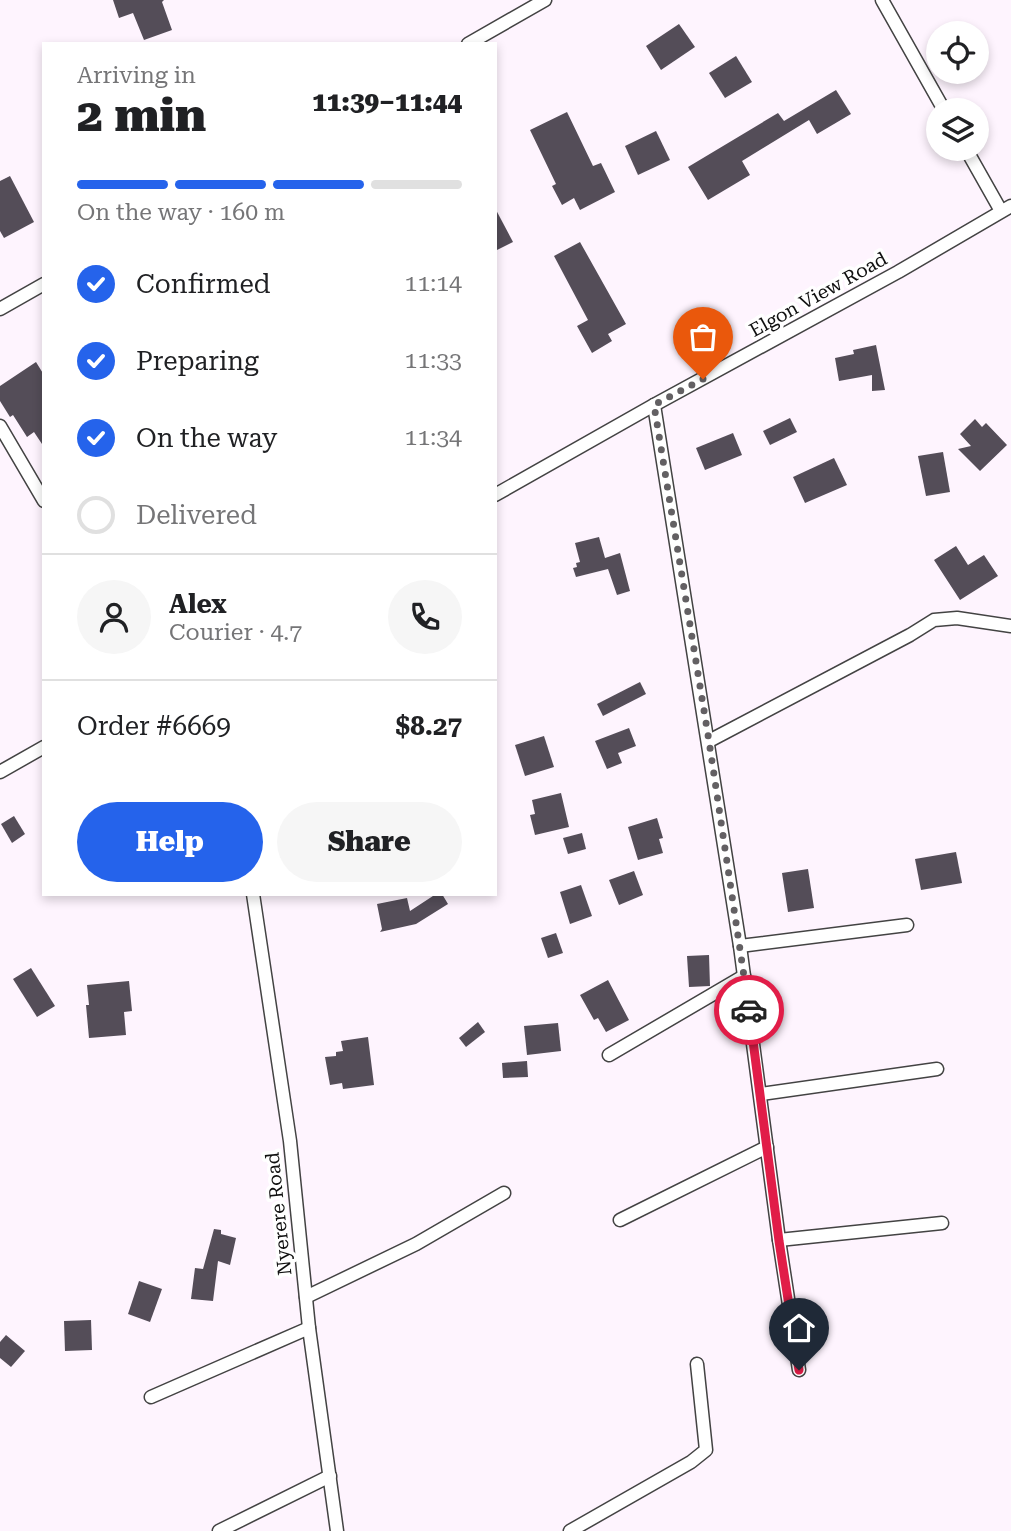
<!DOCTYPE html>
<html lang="en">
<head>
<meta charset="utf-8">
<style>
  :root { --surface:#fff; --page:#f6f6f6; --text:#202124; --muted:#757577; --line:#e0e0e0; --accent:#2563eb }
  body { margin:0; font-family:"Roboto Serif",serif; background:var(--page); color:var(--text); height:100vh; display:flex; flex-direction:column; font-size:26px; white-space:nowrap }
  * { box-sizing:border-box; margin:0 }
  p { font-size:23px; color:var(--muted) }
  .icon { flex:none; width:38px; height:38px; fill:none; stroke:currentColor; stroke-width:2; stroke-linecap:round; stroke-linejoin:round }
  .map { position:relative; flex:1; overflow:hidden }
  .panel { position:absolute; left:42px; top:42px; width:455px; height:854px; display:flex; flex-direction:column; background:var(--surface); border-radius:0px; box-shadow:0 4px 10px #0003 }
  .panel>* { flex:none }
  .tools { position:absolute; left:926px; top:21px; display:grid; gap:14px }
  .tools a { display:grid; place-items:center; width:63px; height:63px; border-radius:50%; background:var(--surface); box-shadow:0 4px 10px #0003; font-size:35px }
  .pin { position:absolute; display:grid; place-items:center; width:60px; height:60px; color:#fff; margin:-72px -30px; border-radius:50% 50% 50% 0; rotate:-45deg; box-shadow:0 0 7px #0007 }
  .pin .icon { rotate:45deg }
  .courier { position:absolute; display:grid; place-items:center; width:70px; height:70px; margin:-35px; border:5px solid #e11d48; border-radius:50%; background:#fff; color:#222; box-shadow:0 2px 9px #0007 }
  .head em { font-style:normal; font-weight:800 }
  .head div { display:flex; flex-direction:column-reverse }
  .head { display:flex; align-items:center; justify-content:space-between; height:119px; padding:0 35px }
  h1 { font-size:46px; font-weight:800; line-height:52px }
  .bar { display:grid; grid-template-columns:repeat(4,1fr); gap:10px 7px; align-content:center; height:84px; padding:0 35px }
  .bar i { height:9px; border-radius:5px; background:var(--line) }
  .bar .selected { background:var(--accent) }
  .bar p { grid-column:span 4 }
  .line { display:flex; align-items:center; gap:18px; padding:0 35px; border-top:2px solid var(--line) }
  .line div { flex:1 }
  .round { display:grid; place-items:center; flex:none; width:74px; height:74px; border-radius:37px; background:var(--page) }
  ol { padding:0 35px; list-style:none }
  li { display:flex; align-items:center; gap:21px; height:77px }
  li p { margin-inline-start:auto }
  li .icon { padding:7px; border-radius:50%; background:var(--accent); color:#fff; stroke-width:4 }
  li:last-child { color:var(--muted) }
  li i { width:38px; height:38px; border:4px solid var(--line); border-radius:50% }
  .action { display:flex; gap:14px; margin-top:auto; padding:14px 35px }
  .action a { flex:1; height:80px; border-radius:42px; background:var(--accent); color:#fff; font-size:28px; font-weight:800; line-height:80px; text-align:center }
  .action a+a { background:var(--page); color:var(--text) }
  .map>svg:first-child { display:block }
  .building { fill:#544d58 }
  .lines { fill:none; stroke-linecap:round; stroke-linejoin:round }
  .minor-casing { stroke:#434343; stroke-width:15 }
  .minor { stroke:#fff; stroke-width:12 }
  .done { stroke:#636063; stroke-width:7; stroke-dasharray:0 12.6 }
  .route { stroke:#e11d48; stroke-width:9 }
  .labels { text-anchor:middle; stroke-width:7; stroke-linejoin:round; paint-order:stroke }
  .street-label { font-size:19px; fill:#101010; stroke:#fff }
</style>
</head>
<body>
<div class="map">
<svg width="1011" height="1531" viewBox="0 0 1011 1531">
  <rect width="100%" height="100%" fill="#fef4fe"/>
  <g class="building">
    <path d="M113 0H164L162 2 172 30 144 40 133 13 119 18Z"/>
    <path d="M679 24 695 47 661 70 646 46Z"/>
    <path d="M736 56 752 82 725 98 709 73Z"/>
    <path d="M836 90 851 114 817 134 809 120 742 161 750 175 708 200 688 167 778 113 784 121Z"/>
    <path d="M567 112 593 166 601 163 615 192 580 210 574 198 562 205 552 186 556 184 530 130Z"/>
    <path d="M656 131 670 160 638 175 625 146Z"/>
    <path d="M10 176 34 222 4 238 0 231V181Z"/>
    <path d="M495 208 513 242 495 251Z"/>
    <path d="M580 242 626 324 608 334 612 341 592 353 577 326 588 320 554 256Z"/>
    <path d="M876 345 885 390 872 391V375L839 381 835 358 854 354 853 350Z"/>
    <path d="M36 362 44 375V447L34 432 27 437 13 415 10 417 0 401V386Z"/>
    <path d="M790 418 797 432 770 445 763 431Z"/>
    <path d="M975 419 982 427 986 423 1007 445 980 471 958 449 971 446 960 434Z"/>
    <path d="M733 433 742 455 705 470 696 448Z"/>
    <path d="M943 452 950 492 926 496 918 456Z"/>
    <path d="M834 458 847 485 805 503 793 477Z"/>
    <path d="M599 537 605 558 620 553 630 591 617 595 608 569 576 577 573 568 577 567 576 563 580 562 575 543Z"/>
    <path d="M956 546 968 565 984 555 998 576 960 600 934 560Z"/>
    <path d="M640 682 646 694 603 716 597 704Z"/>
    <path d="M629 728 636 746 618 753 622 763 607 769 595 741Z"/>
    <path d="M544 736 554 767 525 776 515 745Z"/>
    <path d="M561 793 569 827 535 835 530 815 535 814 532 800Z"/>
    <path d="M14 816 25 834 12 843 1 824Z"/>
    <path d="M657 818 663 838 659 839 663 853 638 860 628 827Z"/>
    <path d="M582 833 586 849 568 854 563 838Z"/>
    <path d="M956 852 962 883 921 890 915 859Z"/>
    <path d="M808 869 814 908 788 912 782 873Z"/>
    <path d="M634 871 643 895 619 905 609 880Z"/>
    <path d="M581 885 592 916 570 924 560 892Z"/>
    <path d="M436 894H442L448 904 416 924 380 932 382 929 377 904 407 898 410 911Z"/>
    <path d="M556 933 563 953 548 958 541 938Z"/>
    <path d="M709 955 710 986 689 987 687 956Z"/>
    <path d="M31 968 55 1006 37 1017 13 979Z"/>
    <path d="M608 980 629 1020 606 1032 598 1018 594 1020 580 995Z"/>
    <path d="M129 981 132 1011 124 1012 126 1035 89 1038 86 1005H89L87 985Z"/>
    <path d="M478 1022 485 1032 466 1047 459 1038Z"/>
    <path d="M558 1023 561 1051 527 1055 524 1026Z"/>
    <path d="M368 1037 374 1085 343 1089 342 1083 330 1085 325 1057 336 1056V1052L343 1051 341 1041Z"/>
    <path d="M527 1061 528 1077 503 1078 502 1063Z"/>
    <path d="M214 1229 221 1230V1234L236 1238 230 1265 218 1261 213 1301 191 1299 195 1268 203 1269Z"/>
    <path d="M139 1281 162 1289 150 1322 128 1314Z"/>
    <path d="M91 1320 92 1350 65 1351 64 1321Z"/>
    <path d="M6 1335 25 1351 11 1367 0 1358V1342Z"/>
  </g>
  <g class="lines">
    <g class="minor-casing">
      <g id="minor">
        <path d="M882 0 944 110"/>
        <path d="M468 44 545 0"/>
        <path d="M966 149 1001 211"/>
        <path d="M0 309 44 284"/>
        <path d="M654 405 740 946 779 1240 799 1370"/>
        <path d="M0 426 44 501"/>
        <path d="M495 495 654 405 898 272 1011 206"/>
        <path d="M709 741 910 635 934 620 957 618 1011 626"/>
        <path d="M0 772 44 747"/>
        <path d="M253 894 290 1141 309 1328 337 1531"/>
        <path d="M740 946 907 925"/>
        <path d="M609 1055 744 976"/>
        <path d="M761 1094 937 1069"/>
        <path d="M620 1220 767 1147"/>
        <path d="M779 1240 942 1223"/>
        <path d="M306 1297 416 1244 504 1193"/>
        <path d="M151 1397 309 1328"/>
        <path d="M219 1531 330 1476"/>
        <path d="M570 1531 691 1462 706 1450 697 1364"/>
      </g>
    </g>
    <use href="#minor" class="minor"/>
  </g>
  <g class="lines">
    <path class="done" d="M703 379 654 405 709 741 749 1010"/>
    <path class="route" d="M749 1010 779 1241 799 1370"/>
  </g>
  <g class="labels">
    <g class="street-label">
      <text transform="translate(818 294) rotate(-29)" y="7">Elgon View Road</text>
      <text transform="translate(278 1214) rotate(-96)" y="7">Nyerere Road</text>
    </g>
  </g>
</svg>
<div class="tools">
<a><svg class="icon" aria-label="locate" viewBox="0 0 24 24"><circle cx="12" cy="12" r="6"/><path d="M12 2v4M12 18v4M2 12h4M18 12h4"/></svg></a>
<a><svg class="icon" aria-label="layers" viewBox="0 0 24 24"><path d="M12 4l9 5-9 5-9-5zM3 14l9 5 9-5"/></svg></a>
</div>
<div class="pin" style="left:703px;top:379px;background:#ea580c"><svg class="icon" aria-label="bag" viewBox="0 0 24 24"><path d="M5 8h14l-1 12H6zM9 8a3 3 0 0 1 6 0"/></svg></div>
<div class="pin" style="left:799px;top:1370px;background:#1f2937"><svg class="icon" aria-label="home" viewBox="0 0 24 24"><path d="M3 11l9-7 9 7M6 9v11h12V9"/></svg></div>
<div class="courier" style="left:749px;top:1010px"><svg class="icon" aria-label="car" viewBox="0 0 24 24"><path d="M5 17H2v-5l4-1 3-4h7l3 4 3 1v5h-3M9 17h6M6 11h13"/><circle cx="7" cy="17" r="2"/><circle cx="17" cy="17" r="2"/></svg></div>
<section class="panel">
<div class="head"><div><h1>2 min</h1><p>Arriving in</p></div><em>11:39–11:44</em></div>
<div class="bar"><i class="selected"></i><i class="selected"></i><i class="selected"></i><i></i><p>On the way · 160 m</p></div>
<ol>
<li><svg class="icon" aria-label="check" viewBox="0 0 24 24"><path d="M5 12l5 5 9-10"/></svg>Confirmed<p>11:14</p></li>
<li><svg class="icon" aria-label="check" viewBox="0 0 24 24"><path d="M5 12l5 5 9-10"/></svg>Preparing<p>11:33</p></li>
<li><svg class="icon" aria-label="check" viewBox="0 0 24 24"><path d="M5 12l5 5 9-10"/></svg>On the way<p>11:34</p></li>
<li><i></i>Delivered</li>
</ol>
<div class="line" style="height:126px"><a class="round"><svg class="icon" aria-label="person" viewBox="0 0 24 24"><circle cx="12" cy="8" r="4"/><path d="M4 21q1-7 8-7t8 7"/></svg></a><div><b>Alex</b><p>Courier · 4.7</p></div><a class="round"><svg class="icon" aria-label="phone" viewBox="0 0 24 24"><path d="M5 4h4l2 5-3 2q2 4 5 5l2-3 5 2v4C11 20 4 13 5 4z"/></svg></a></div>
<div class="line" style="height:91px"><div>Order #6669</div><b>$8.27</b></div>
<div class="action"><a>Help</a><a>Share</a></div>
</section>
</div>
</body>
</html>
